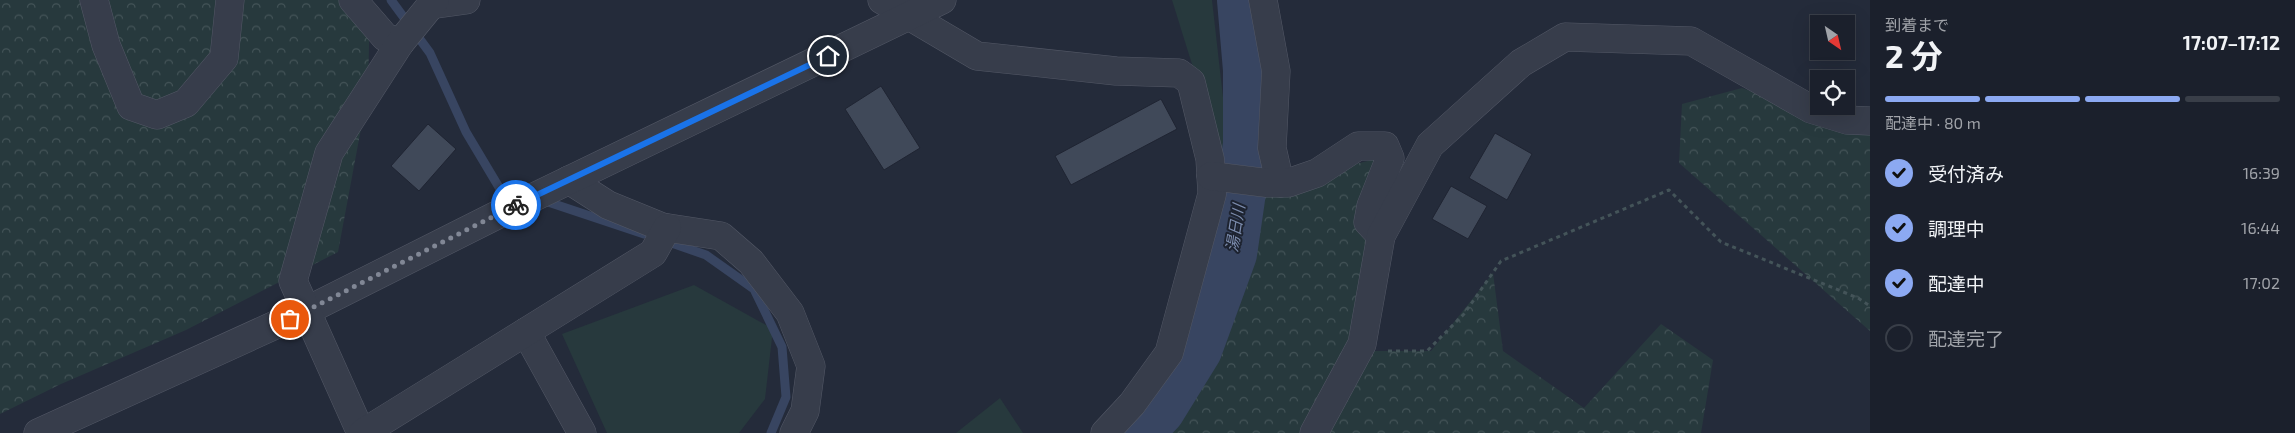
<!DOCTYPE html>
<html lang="ja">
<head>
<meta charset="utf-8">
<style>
  :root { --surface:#1b202c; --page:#242834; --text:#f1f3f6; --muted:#a0a3a9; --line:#393e48; --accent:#8ca9f2 }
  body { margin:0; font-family:"Exo 2","Noto Sans JP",sans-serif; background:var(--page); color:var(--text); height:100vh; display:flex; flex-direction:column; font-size:19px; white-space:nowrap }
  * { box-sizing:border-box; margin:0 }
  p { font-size:16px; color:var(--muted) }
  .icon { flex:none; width:28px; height:28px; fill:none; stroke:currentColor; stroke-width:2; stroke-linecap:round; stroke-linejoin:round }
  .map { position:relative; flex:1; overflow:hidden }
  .sheet { display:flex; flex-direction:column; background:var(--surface); width:425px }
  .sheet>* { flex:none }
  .needle { width:32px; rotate:146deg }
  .buttons { position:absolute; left:1810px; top:15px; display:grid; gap:10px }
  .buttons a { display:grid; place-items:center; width:45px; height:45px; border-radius:0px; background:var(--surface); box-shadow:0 5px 20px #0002,0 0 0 1px var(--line); font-size:25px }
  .pin { position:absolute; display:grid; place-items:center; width:42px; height:42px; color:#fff; margin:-21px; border:2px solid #fff; border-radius:50%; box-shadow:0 1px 5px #0007 }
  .courier { position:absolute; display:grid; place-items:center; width:50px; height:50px; margin:-25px; border:4px solid #1a73e8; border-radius:50%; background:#fff; color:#222; box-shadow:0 1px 6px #0007 }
  .head em { font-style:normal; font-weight:700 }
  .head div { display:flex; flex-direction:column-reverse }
  .head { display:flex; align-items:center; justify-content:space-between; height:85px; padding:0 15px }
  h1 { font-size:32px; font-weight:700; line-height:38px }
  .bar { display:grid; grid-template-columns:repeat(4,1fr); gap:8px 5px; align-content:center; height:60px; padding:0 15px }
  .bar i { height:6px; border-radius:4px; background:var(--line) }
  .bar .current { background:var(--accent) }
  .bar p { grid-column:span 4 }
  ol { padding:0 15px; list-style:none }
  li { display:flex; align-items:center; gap:15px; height:55px }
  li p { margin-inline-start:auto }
  li .icon { padding:5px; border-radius:50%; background:var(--accent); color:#111; stroke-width:4 }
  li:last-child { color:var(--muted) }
  li i { width:28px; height:28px; border:2px solid var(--line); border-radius:50% }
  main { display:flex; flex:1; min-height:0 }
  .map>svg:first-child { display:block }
  .grass { fill:#27393d }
  .forest { fill:url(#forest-crowns) }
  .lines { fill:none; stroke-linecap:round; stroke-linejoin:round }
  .stream { stroke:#384561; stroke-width:9 }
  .river { stroke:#384561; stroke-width:50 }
  .building { fill:#404959; stroke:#1f2432 }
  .minor-casing { stroke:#535866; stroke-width:29 }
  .path { stroke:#445459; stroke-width:3; stroke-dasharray:4 4; stroke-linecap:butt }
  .minor { stroke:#373d4b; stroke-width:28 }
  .done { stroke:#818795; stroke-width:5; stroke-dasharray:0 9 }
  .route { stroke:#1a73e8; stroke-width:6 }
  .labels { text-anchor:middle; stroke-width:4; stroke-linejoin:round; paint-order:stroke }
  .water-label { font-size:16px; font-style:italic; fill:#7c8cad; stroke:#1d2330 }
</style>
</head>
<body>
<main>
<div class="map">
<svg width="1870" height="433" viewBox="0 0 1870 433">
  <defs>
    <pattern id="forest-crowns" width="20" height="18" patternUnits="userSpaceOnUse" patternTransform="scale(1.25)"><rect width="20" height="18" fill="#27393d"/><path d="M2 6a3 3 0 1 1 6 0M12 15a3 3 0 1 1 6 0" fill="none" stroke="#445458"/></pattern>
  </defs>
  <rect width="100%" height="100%" fill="#242b3a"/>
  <g class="grass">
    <path d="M1172 0H1212L1230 159 1219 151Z"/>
    <path d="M694 285 773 329 765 399 739 433H607L562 334Z"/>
    <path d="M1000 398 1023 433H956Z"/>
  </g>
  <g class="forest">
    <path d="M0 0H370L368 91 338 252 186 330 61 384 0 414Z"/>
    <path d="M1742 88 1870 134V331L1679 163 1682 104Z"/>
    <path d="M1379 158 1358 351H1431L1493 273 1503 351 1584 408 1661 324 1713 360 1701 433H1145L1249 192Z"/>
  </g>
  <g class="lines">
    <g class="stream">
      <path d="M391 0 430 53 466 132 500 189 523 195"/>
      <path d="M542 200 644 234"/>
      <path d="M663 240 706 255 754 289 782 347 786 397 771 433"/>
    </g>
    <path class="river" d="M1138 433 1160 410 1197 350 1232 254 1248 144V70L1242 0"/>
  </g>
  <g class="building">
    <path d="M881 86 920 148 884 170 845 109Z"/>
    <path d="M1161 99 1177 129 1071 185 1055 156Z"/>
    <path d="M428 124 456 149 419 191 391 166Z"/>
    <path d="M1495 133 1532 154 1507 200 1469 178Z"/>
    <path d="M1451 186 1487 206 1468 239 1432 219Z"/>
  </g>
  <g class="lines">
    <g class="minor-casing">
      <g id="minor">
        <path d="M94 0 106 45 131 106 157 115 186 103 224 58 230 0"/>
        <path d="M353 0 385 37 400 43"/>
        <path d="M882 0 977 56 1116 71 1179 73 1191 82 1210 159 1212 194 1169 353 1132 404 1105 433"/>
        <path d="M1263 0 1276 71 1272 148 1280 183"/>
        <path d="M430 5 466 0"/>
        <path d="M1211 176 1267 183H1288L1317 173 1358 146H1385L1390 158 1371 206 1368 222 1381 236"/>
        <path d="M569 180 608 205 662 227 721 236 751 262 790 313 811 366 805 411 794 433"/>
        <path d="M526 332 582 433"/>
        <path d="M38 433 306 311 501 213 942 0"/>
        <path d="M361 433 293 281 329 153 400 43 435 0"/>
        <path d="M363 433 653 253 667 228"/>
        <path d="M1314 433 1362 344 1381 236 1430 145 1521 63 1565 37 1691 41 1811 109 1847 120 1870 121"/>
      </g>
    </g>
    <path class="path" d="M1388 351H1427L1464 314 1501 261 1669 190 1721 242 1858 298 1870 306"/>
    <use href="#minor" class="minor"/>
  </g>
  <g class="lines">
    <path class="done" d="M290 319 516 205"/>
    <path class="route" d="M516 205 828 56"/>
  </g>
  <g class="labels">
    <g class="water-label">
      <text transform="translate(1235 228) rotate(-81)" y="6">湯日川</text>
    </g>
  </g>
</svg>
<div class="buttons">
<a><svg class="needle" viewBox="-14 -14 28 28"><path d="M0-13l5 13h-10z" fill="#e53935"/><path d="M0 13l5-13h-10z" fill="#a0a3a9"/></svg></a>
<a><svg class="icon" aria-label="locate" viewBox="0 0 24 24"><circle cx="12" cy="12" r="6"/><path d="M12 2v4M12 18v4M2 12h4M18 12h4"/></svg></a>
</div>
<div class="pin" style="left:290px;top:319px;background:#ea580c"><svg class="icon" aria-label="bag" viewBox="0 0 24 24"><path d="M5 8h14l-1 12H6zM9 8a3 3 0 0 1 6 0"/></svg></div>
<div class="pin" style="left:828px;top:56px;background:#1f2937"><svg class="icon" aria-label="home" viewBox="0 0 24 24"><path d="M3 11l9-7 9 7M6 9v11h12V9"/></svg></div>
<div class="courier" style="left:516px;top:205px"><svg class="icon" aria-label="bike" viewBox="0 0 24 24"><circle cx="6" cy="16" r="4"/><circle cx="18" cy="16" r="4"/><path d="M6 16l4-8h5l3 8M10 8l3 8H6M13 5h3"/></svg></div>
</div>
<section class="sheet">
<div class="head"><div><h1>2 分</h1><p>到着まで</p></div><em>17:07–17:12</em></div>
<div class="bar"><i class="current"></i><i class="current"></i><i class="current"></i><i></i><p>配達中 · 80 m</p></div>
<ol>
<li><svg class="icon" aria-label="check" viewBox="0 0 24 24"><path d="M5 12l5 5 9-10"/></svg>受付済み<p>16:39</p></li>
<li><svg class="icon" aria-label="check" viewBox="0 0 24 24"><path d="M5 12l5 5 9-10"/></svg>調理中<p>16:44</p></li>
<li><svg class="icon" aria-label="check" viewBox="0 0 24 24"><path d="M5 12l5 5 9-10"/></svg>配達中<p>17:02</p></li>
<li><i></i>配達完了</li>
</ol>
</section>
</main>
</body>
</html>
